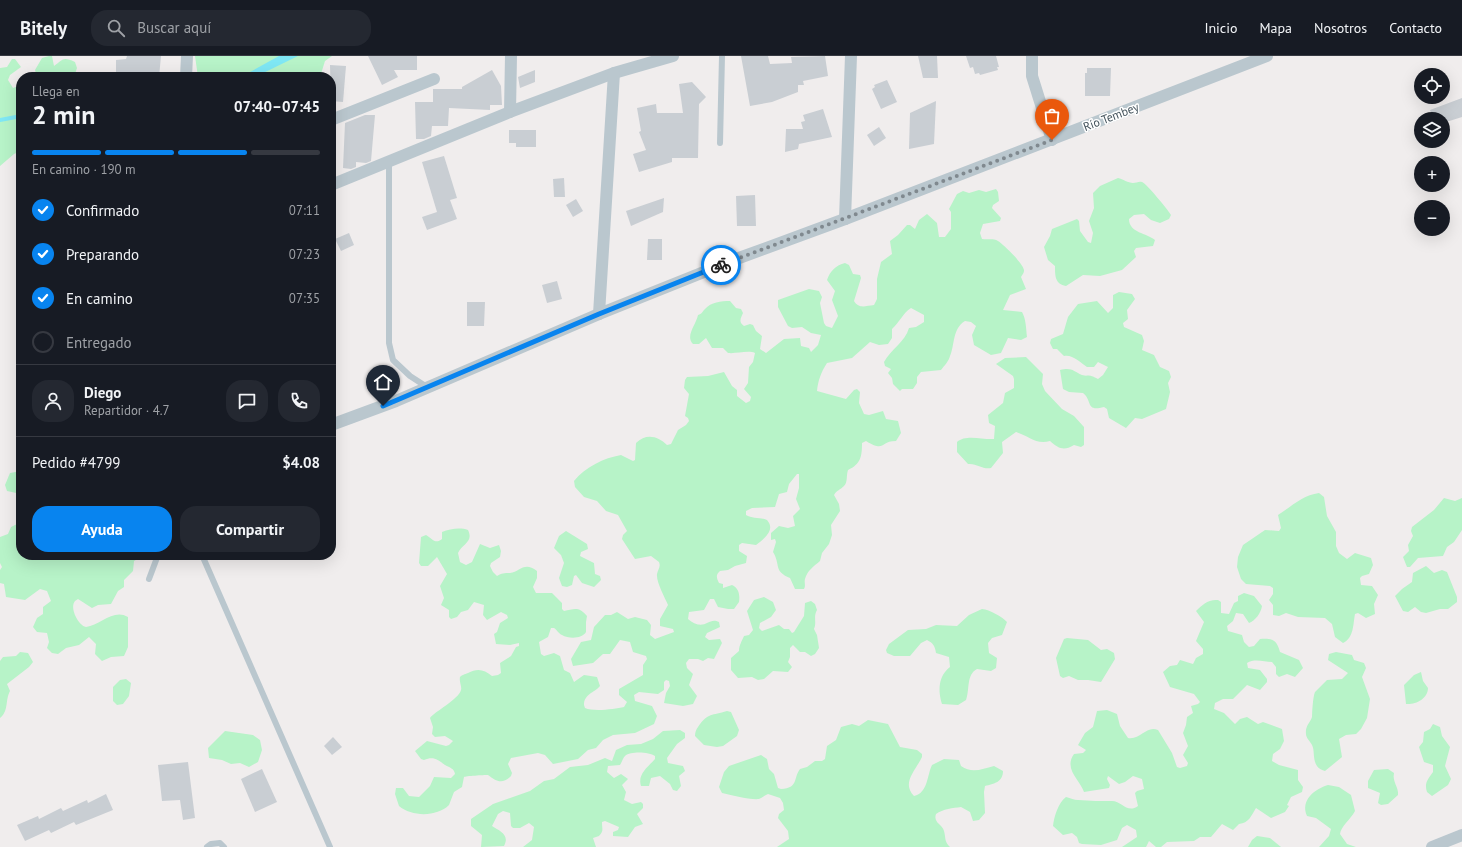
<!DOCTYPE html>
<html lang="es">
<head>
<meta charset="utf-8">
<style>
  :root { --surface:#171b24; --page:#242831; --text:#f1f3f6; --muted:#9ea1a6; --line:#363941; --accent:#0884ef }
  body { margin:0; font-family:"PT Sans",sans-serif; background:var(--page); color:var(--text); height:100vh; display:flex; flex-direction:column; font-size:15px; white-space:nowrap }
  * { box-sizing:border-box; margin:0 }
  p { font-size:13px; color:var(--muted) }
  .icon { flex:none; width:22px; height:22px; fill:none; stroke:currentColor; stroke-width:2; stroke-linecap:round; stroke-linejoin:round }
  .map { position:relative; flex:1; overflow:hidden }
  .sheet { position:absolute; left:16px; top:16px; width:320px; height:488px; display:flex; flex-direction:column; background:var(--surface); border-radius:16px; box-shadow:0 4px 16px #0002 }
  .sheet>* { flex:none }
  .tools { position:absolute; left:1414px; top:12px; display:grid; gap:8px }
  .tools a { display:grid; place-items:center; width:36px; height:36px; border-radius:50%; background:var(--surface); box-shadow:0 4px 16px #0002; font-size:20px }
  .pin { position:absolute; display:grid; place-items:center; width:34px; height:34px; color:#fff; margin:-41px -17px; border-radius:50% 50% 50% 0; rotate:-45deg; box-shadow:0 0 4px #0007 }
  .pin .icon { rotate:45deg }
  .courier { position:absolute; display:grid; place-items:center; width:40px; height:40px; margin:-20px; border:3px solid #0884ef; border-radius:50%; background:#fff; color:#222; box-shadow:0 1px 5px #0007 }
  .overview em { font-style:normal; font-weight:700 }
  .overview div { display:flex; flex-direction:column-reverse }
  .overview { display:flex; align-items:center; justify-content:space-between; height:68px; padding:0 16px }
  h1 { font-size:26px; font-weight:700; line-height:30px }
  .bar { display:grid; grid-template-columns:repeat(4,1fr); gap:6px 4px; align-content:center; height:48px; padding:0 16px }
  .bar i { height:5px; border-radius:3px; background:var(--line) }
  .bar .current { background:var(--accent) }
  .bar p { grid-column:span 4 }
  .line { display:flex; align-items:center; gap:10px; padding:0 16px; border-top:1px solid var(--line) }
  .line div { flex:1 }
  .round { display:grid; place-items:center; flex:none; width:42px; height:42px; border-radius:16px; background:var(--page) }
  ol { padding:0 16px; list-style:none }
  li { display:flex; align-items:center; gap:12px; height:44px }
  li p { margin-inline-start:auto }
  li .icon { padding:4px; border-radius:50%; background:var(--accent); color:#fff; stroke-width:4 }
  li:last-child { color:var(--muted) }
  li i { width:22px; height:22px; border:2px solid var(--line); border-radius:50% }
  .cta { display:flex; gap:8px; margin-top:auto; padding:8px 16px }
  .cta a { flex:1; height:46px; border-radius:16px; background:var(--accent); color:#fff; font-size:16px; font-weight:700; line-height:46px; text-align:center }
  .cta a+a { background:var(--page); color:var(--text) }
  header { display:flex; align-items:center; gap:24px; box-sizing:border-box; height:56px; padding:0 20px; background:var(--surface); border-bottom:1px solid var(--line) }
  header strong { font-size:19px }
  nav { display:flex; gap:22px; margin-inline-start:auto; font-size:14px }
  .search { width:280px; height:36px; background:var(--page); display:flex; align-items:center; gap:10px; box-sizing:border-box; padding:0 14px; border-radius:16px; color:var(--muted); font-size:15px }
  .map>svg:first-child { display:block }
  .green { fill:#b7f3c8 }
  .water { fill:#7fe7f4 }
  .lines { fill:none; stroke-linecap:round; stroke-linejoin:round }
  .stream { stroke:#7fe7f4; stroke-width:4 }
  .building { fill:#c9ced3 }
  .service { stroke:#bac7ce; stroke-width:6 }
  .minor { stroke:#bac7ce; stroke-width:12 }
  .done { stroke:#80898f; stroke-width:4; stroke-dasharray:0 7.2 }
  .route { stroke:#0884ef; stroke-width:5 }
  .labels { text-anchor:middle; stroke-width:3; stroke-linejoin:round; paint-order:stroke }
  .street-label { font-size:12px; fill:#44535c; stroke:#fff }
</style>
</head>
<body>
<header>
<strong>Bitely</strong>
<div class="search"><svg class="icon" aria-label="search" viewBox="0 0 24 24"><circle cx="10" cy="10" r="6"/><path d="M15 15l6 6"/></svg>Buscar aquí</div>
<nav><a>Inicio</a><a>Mapa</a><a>Nosotros</a><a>Contacto</a></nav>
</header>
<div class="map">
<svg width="1462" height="791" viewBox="0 0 1462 791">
  <rect width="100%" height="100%" fill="#f0eded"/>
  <g class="green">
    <path d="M49 0H52L54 10C63 4 62 0 75 6L77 12 74 21H37L35 14 42 2Z"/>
    <path d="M195 0H332L325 5 320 21H289L281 19 279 21H198Z"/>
    <path d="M12 3H15L21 11 10 19 8 24 13 32 21 29V95L14 98 0 110V12L7 11Z"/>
    <path d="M1118 122C1123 123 1128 127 1133 127 1136 127 1139 125 1142 126 1146 127 1169 155 1171 159L1169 163 1160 167 1151 164 1144 158 1134 159 1129 163C1129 177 1147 177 1155 184L1153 190 1136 192 1134 195 1136 201 1122 214 1100 220 1083 219 1066 230C1055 228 1055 220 1055 210L1048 204 1044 191 1050 180 1052 173 1077 163 1079 165 1080 175 1088 186 1091 187 1093 177 1089 165 1094 152 1093 137 1100 130Z"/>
    <path d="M996 133 998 136 999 145 993 149 992 152 1001 162 1000 165 983 168 980 177 982 183C988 184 993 182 998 185 1003 188 1025 209 1024 215 1024 217 1022 219 1021 221L1026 233 1010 239 1003 254 1022 256C1026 263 1026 272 1027 281L1021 284 1008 282 1001 297 991 299 974 289 972 279 976 270 971 266 965 265C952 273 955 289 950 300 949 305 944 310 941 314L921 316 917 321V327L913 333H902L900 335 893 328 892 322 888 317 891 313 885 310 884 306C891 293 905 286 909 272L916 271 924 266V259L911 252C902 258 900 266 892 273V282L888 288 879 289 870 286 852 302 827 307C821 316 818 325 817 335L846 343 854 334 857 333 860 336 859 347 864 358 869 359 883 355 886 363 898 365 901 377 896 385C879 385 886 397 866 385L862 387C862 400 861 408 848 414 846 420 848 426 844 430 840 434 837 434 834 439L839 448 840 455 831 469 832 479 829 488 822 497 820 505C814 510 807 515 805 523 804 527 806 529 804 533H795L790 522C773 515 781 509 773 496L776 486 775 483 771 484V477L779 470 788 472 795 470 793 460 800 453 796 443 799 432V418H797L789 428 787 436 779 438 775 451 752 452 746 455V459C752 463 760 461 767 464 776 474 764 483 756 489L742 487 739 489V495L747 500 746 507 735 510 728 514 720 515C715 519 717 523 719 527L723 528V532L732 529C739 532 740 539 739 546L734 553H728L718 551 714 543H710L704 554 689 556 688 563C705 577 708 560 719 566L720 571 707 577 705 581 709 584 720 583 722 587 714 603 708 602 703 605 698 603H689L686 607 687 612 693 618 689 629 697 640 693 648 683 650 664 647 666 637 670 630 669 625 666 624 664 626V634L658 638 639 636 634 639 635 645 652 650 657 660 654 668 635 677 613 679 603 684 596 692 588 694 578 703 553 708 545 699 538 697 511 702 508 708 512 717 511 720C502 729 496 725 488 719 484 719 465 720 464 721L462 731 454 736 449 749C437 761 412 761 399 750L395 738 396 732H403L409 740 419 741 430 730 434 721 451 722 455 718C454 712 450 712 445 709 438 704 434 700 424 704L421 703 415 695 427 685 446 690 449 689 453 685 445 680 435 681 432 678 433 671 430 662C434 656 459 643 461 634 462 630 459 626 460 621 463 618 464 619 468 617 477 612 484 613 492 620L498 619 501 617 500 607 511 600 516 591 519 590V587L510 589 496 588 494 578 497 576 500 567 508 562 507 559 501 556 487 564 483 559 484 549 474 546 468 554 461 556 457 561 451 563 449 561V554L441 549 444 542 440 530 447 518 437 501 428 510H421L419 507 421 481 426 479C432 482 435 489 442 483V476C450 473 460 471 468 474 474 486 462 488 458 497L460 506 466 509 472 506 480 488 490 492 499 489 501 495 500 501 491 507 490 510 493 516 497 520C502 517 504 517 510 517 520 516 524 505 537 515V522L533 531 536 537H552L562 547V553L564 555C574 553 579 550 587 560L586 566V576C582 583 569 583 562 579 559 578 557 574 554 572H551L548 581 539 586 541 598 544 600 554 597 560 600 564 614 570 617 574 626 584 619 597 621 600 630C594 637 584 638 584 649L585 652C594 656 615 653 624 651L627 646 619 639V633L643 619V609L647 603 646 600 633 596 630 586 620 584 610 598H603L593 607 573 610 571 603 581 586 591 584 594 571 605 559H611L617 556 628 563 635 561 647 564 651 569 650 579 655 583 674 576 673 573 660 570V563L668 549C665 542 656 526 657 518 658 513 661 511 659 506L651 500 635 503 622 483 623 479 627 475 618 459 606 455 597 445 584 441 575 431 574 425C585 411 604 402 621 399L633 405 635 404 636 387C646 377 658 380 667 389L671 388 678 374 686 369 689 365 688 362 685 360 689 338 684 332 685 324 687 321 708 320 724 316 732 330 737 334V340L746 347 750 345 751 341 744 333 748 327 749 311 753 306 755 297C748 294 736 298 728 297L723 292H712L706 282 699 288H693C685 280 696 269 698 259 702 258 702 256 705 253 711 246 721 245 730 245L736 252 741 253 743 257C741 262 738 266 744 270L750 268 753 269 756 275 762 280 760 293 766 297 784 283 800 282 801 290 809 292 811 296 818 289 821 279 811 277 802 271 792 272 788 270 778 251V244L809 233 819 235 822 241 820 247 824 267 826 270 832 272 838 260 832 244 835 235 827 224C830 215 836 209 845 207L849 209 853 218 860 219 861 222 854 245C859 253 865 250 874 249L877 243V223L881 206 892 198 890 185 898 179 907 169H910L915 173 919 164 927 158 937 167 939 181H945L951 173V156L949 153 957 138 963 135 969 137 979 134 986 136Z"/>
    <path d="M1119 236 1132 238 1135 243 1127 254 1128 263 1123 267 1124 271 1142 279 1144 285 1142 294 1154 299 1160 311 1169 315 1171 321 1168 327 1170 336 1166 353 1142 363 1135 362 1126 372 1109 362 1107 353 1104 351C1085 356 1093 345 1083 337L1069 336 1063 333 1060 314C1072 311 1073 315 1082 319 1089 321 1087 317 1098 323L1103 319 1108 311 1098 306 1094 311H1087C1080 306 1072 298 1064 300L1057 293H1053L1050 287 1051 283 1063 278 1068 261 1078 248 1097 245 1108 257 1113 252V239Z"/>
    <path d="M1026 301 1043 318 1042 328 1045 335 1062 353 1074 360 1084 371V389L1081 391 1074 389C1064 395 1059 393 1050 385 1036 389 1029 380 1016 376L1002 386 1003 397 991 412C983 414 977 407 968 408L957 396V386C966 378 983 384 994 383L995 370 989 367 988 359 1003 347 1005 337 1014 332V323L1013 320 996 308 1005 302Z"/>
    <path d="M21 415V438L7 435 5 429 10 417Z"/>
    <path d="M1319 437 1324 441 1327 460 1336 476V490L1339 497 1347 503 1355 497 1371 502 1373 509 1369 518 1362 520 1360 522 1361 529 1372 530 1378 539 1374 548 1375 558 1366 562 1358 557 1355 558C1353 568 1354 582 1343 587L1335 581 1332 568 1325 562 1298 561 1286 557 1279 560 1273 559V549L1269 544 1273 538V532L1270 530 1246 528 1241 523 1237 511 1238 501 1243 489 1265 474 1279 475 1281 472 1278 459C1292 450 1303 439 1319 437Z"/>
    <path d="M1444 442 1455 445 1462 442V474L1454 486 1447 491 1443 500 1418 502 1410 511H1407L1403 501 1409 495 1408 489 1413 480 1411 475 1412 471 1434 454Z"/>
    <path d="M21 466V499H145L134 505 133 515 124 524V531L118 535 111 548 98 549 92 552 78 543 75 545C69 552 79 570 86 571 100 569 114 552 128 561V591L124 600 111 601 102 605 95 598 96 588 89 581 79 589 66 592 58 598 52 597 47 592 49 586 47 577 37 576 33 571 37 562 43 558V551L51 545 47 535 40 533 25 544 6 541 4 528 0 527V514L2 511 0 507V481L8 478 11 471Z"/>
    <path d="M566 475 587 488 588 493 581 496 580 500 594 507 595 518 600 520 601 524 594 531 582 527 576 519 574 520 572 529 567 531 562 530 559 522 564 507 561 499 554 492 559 480Z"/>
    <path d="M1426 510 1434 517 1442 514 1447 516 1457 541V546L1448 553H1440L1426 557 1421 556 1415 551 1408 556 1403 555 1395 540 1402 533 1412 526 1413 517Z"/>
    <path d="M1244 537 1254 540 1262 550C1261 557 1255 565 1249 567L1243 558 1236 557 1233 565 1227 570 1228 575 1242 579 1244 586 1249 591 1254 590 1260 583C1274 582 1277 585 1280 596L1299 604 1303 612 1295 621 1287 618 1279 621 1276 618V611L1272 606C1264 606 1255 602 1247 607L1248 612 1260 614 1267 623V626L1260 634 1247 629 1233 643H1223L1215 647 1214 653 1224 657 1235 668 1240 663 1247 661 1258 668 1263 666 1282 673 1284 685 1280 693 1273 698 1272 705 1279 709 1298 714V724L1303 731 1302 736 1291 741 1287 749 1289 750 1285 756 1271 762 1256 752C1251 760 1249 767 1239 768L1233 774 1222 768 1211 781H1200L1194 785 1167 786 1161 791H1156L1149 785 1146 791H1122L1137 781 1136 774 1127 769 1122 772 1117 784 1101 789 1082 788 1079 787 1077 781 1072 777 1063 779 1053 770C1054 761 1058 747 1066 741 1071 742 1074 744 1078 744 1090 745 1101 745 1112 745 1122 745 1127 758 1138 750L1135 737 1137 735 1144 733 1142 723 1133 720 1125 726 1119 728 1108 720 1107 723 1110 729 1109 732 1084 736C1081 725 1063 713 1074 698L1083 697 1086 694 1078 689 1085 677 1093 671 1097 655 1107 654 1117 658 1120 670 1128 682C1141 684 1146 669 1158 674L1172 697 1177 711 1180 712 1187 710 1188 707 1183 699 1188 690 1183 677 1186 669 1187 661 1193 657 1191 650 1198 648 1200 646 1194 638 1170 631 1163 616 1170 610 1177 609 1180 604 1193 608 1196 602 1203 598V593L1196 585 1204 566 1196 555C1202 549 1208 543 1218 544L1221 546V557L1229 558 1234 547 1238 545V540Z"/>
    <path d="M764 541 773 546 776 554 771 561 760 567 759 572 762 575 779 569 784 573H789L792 577 794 576 804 560 805 547 811 545 815 548 817 554C813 561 817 566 814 573L817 579 819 592 815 598 811 600 805 596H800L793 589 790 592V601L788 606 792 611 788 616 773 615 764 623 758 624 752 621 738 622 731 614V602L739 595C739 589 742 585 744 580L749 579 753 574 747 555 754 544Z"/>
    <path d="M982 553C990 554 1001 560 1007 566L1002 579 992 582 988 587 989 597 997 602 996 612 991 615 977 613C966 619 970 633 966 644L958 649 942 648C938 635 938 620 950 611L949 601 936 597C935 590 933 587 927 584L921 587 910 600H894L887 597 886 594 889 588 908 574 926 573 936 569 957 570 969 559Z"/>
    <path d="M1067 582 1088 584 1101 594 1107 593 1114 597 1115 603 1101 626 1088 624H1078L1069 620 1063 622 1060 620 1056 602 1064 583Z"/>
    <path d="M20 596 28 597 33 606 29 611 7 628 10 635C5 644 9 655 0 662V605L3 601 16 600Z"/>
    <path d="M1336 596 1352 599 1354 604 1364 607 1366 612 1362 621 1370 643 1367 662 1361 673 1356 678 1346 679 1339 683 1342 701 1325 715C1310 711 1316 696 1312 689 1310 685 1306 682 1306 678 1305 670 1310 667 1312 661 1312 656 1313 640 1315 636L1327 624 1342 623 1348 617 1328 604 1329 598Z"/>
    <path d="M1421 616 1423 625 1428 632C1428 643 1415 649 1406 648L1404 629 1414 619Z"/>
    <path d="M126 623 131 627 129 640 123 648 117 649 113 645V631L120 624Z"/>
    <path d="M727 655 731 656 739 674 737 680 723 690 717 691 704 689 695 680C695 676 696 674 698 671 708 656 712 660 727 655Z"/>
    <path d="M868 664 888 668 900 691 917 694 922 698V701C916 714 901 727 914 740 928 737 927 719 932 709L944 703 959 704 961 710C972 718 982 713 994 710L1003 715C1003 726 994 728 985 730L984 736 985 757 979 764 973 765 970 756 961 751C953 752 943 753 936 758 933 767 942 768 944 775 946 782 944 785 950 791H777L789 783 788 775 778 762 779 758 784 754 783 747 780 742 768 738C765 739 762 742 759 743 750 744 731 739 722 737L719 731 724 716 729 710 761 699 767 703 769 713 774 718 778 732 781 733C799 732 793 722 800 713L807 711 815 705H822L825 703 827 690 836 684 841 671 852 668 859 670Z"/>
    <path d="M1433 668 1440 671 1442 680 1450 691 1445 710 1451 723 1448 729 1432 740 1427 736C1424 727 1428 723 1433 716V709L1424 706 1419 691 1423 686 1424 676 1430 673Z"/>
    <path d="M680 674 685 677V682L677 688 667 702 668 707 683 710 685 715 679 720 681 730 677 735 673 734 670 728 660 720 651 722 649 730H641C637 718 649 710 655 703V700C649 696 631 695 625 700 623 702 622 706 620 709L608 710 607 716 614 722 621 718 628 723 622 729 626 736 624 744 632 748 641 746 643 748V752L637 758 643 768 635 771 628 781 613 780V776L618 774 619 771 605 765 602 766C602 773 604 775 599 780L593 782 596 791H523L532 784 534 771 529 767 520 772H513L511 770 510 757 503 755 498 758 492 770C500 775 510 779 504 790L481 791 482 779 471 770V763L493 748 530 735 544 725 554 723 570 711 588 709 605 702 612 705 616 694 627 689 641 688 653 683 663 675Z"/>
    <path d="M225 675 253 679 260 684 262 694 258 706 249 711 240 707 231 708 222 704 209 702 208 692Z"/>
    <path d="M1388 713 1394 717C1392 726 1399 731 1398 739L1388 748 1381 749 1378 747 1380 737 1368 732V725L1374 714Z"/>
    <path d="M1328 729 1339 731 1351 739 1355 755C1351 763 1341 770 1340 778L1347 788 1356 791H1319L1329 780 1331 773 1316 762 1307 760C1300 744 1315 733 1328 729Z"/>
    <path d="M1257 780 1270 782 1281 791H1248L1252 784Z"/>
  </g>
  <path class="water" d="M279 0H298L255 21H241Z"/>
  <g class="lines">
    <path class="stream" d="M0 64 21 60"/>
  </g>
  <g class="building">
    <path d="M127 0H161L159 21H116V4L126 3Z"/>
    <path d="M368 0H417V14H394L398 21 382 29Z"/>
    <path d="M741 0H768L770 8 792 7 791 1 825 0 828 20 803 25 804 29H798V36L772 46 750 50Z"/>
    <path d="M918 0H937L938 22H923Z"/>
    <path d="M966 0H996L999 11H997L998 14 980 19 979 17 975 18 973 11 970 12Z"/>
    <path d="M330 9 346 10 343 46 331 45Z"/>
    <path d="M1087 12H1111L1110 40H1085V17H1087Z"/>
    <path d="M492 14 501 30 502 49H490V54L449 52 448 70H432L431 80 424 83H416L415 46H433V33H462V31Z"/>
    <path d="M535 14V26L520 32 518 21Z"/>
    <path d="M887 24 897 46 881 53 872 33 875 31 874 29Z"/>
    <path d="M692 26 706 41 699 48 698 102H672V106L639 116 633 98 646 94 639 76 641 75 637 52 656 48 657 57H683L679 28Z"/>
    <path d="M1462 42V61L1443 67V63H1433L1430 54Z"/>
    <path d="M936 45 934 88 909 93 910 57Z"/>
    <path d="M823 53 832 81 799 88 798 93 785 96 786 73H803L801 66 805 65 803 59Z"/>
    <path d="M365 59H375L371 105 366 107 356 106V111L351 113 343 112 345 67Z"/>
    <path d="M879 71 886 82 874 90 867 79Z"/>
    <path d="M509 74H536V91H516V87H509Z"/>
    <path d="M444 100 457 142 450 144 457 163 427 174 422 161 437 156 422 106Z"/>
    <path d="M564 122 565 141H554L553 123Z"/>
    <path d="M755 139 756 170H737L736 140Z"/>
    <path d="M664 142 663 156 631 170 626 155Z"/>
    <path d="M576 143 583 155 573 161 566 149Z"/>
    <path d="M349 177 354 189 341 195 335 183Z"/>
    <path d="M648 183H662V204H647Z"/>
    <path d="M557 225 562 243 547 247 542 229Z"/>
    <path d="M467 246H485L484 270H467Z"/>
    <path d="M333 681 342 691 332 699 324 690Z"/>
    <path d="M188 706 195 762 183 764 180 744 162 745 158 709Z"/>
    <path d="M262 713 277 746 255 756 241 723Z"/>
    <path d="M106 738 113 754 76 769 74 766 51 777 49 774 25 785 17 769 38 760 39 763 61 752 63 755 87 744 88 747Z"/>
  </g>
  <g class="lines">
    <g class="service">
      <path d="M720 87 722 0"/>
      <path d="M389 107V287L393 304 410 320 427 331"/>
      <path d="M202 499 330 791"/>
      <path d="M149 523 158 499"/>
      <path d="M207 791 211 788 220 787 224 791"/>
    </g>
    <g class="minor">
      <path d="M1032 0V20L1052 84"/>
      <path d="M186 21 187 0"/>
      <path d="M510 56 511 0"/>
      <path d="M331 64 434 23"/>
      <path d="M331 129 510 56 614 17 673 0"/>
      <path d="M845 163 851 0"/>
      <path d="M599 258 614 17"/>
      <path d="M331 369 396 345 599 258 739 202 845 163 1267 0"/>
      <path d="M1432 791 1462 779"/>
    </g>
  </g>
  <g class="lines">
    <path class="done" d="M721 209 1052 84"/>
    <path class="route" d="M383 350 599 258 721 209"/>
  </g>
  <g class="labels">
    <g class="street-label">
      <text transform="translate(1111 61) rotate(-21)" y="4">Río Tembey</text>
    </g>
  </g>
</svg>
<div class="tools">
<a><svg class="icon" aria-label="locate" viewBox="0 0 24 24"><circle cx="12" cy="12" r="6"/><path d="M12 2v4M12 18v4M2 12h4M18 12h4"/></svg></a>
<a><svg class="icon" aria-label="layers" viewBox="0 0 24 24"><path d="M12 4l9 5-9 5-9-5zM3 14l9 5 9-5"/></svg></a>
<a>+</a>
<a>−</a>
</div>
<div class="pin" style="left:1052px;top:84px;background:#ea580c"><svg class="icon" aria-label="bag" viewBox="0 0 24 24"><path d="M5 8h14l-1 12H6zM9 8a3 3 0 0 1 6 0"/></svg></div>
<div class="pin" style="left:383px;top:350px;background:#1f2937"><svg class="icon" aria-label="home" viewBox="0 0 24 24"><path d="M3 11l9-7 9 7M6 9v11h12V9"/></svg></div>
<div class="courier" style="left:721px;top:209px"><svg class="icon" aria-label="bike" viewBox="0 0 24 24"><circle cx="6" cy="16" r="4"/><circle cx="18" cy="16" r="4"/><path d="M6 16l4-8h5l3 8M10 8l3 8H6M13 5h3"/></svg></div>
<section class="sheet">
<div class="overview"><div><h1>2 min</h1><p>Llega en</p></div><em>07:40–07:45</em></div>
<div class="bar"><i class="current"></i><i class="current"></i><i class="current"></i><i></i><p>En camino · 190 m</p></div>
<ol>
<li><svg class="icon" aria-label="check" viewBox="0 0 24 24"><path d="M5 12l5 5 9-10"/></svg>Confirmado<p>07:11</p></li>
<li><svg class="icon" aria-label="check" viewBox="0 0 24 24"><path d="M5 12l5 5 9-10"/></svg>Preparando<p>07:23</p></li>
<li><svg class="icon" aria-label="check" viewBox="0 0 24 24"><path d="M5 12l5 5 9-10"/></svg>En camino<p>07:35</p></li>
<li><i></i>Entregado</li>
</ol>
<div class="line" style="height:72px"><a class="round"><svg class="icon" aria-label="person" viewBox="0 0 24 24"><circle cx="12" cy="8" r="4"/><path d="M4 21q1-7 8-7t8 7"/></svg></a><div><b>Diego</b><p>Repartidor · 4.7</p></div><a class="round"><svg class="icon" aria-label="chat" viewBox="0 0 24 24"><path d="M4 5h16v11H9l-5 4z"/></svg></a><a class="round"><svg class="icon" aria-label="phone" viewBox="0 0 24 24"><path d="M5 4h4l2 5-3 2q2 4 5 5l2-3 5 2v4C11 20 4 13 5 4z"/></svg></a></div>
<div class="line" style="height:52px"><div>Pedido #4799</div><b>$4.08</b></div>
<div class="cta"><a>Ayuda</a><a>Compartir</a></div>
</section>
</div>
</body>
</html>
